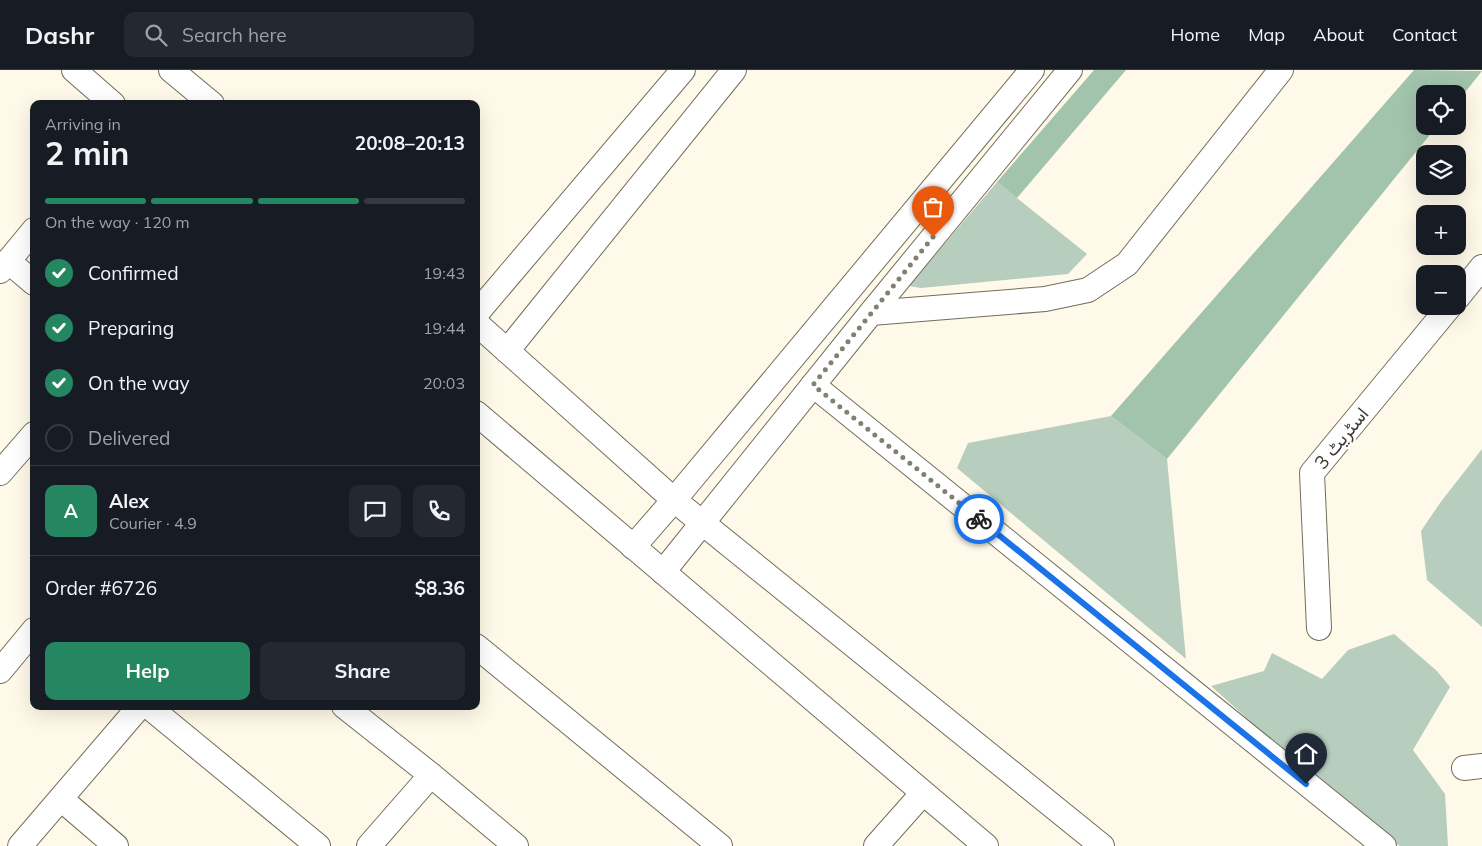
<!DOCTYPE html>
<html lang="en">
<head>
<meta charset="utf-8">
<style>
  :root { --surface:#171b24; --page:#242831; --text:#f1f3f6; --muted:#9ea1a6; --line:#363941; --accent:#248762 }
  body { margin:0; font-family:Mulish,Vazirmatn,sans-serif; background:var(--page); color:var(--text); height:100vh; display:flex; flex-direction:column; font-size:19px; white-space:nowrap }
  * { box-sizing:border-box; margin:0 }
  p { font-size:16px; color:var(--muted) }
  .icon { flex:none; width:28px; height:28px; fill:none; stroke:currentColor; stroke-width:2; stroke-linecap:round; stroke-linejoin:round }
  .map { position:relative; flex:1; overflow:hidden }
  .sheet { position:absolute; left:30px; top:30px; width:450px; height:610px; display:flex; flex-direction:column; background:var(--surface); border-radius:10px; box-shadow:0 5px 20px #0002 }
  .sheet>* { flex:none }
  .tools { position:absolute; left:1416px; top:15px; display:grid; gap:10px }
  .tools a { display:grid; place-items:center; width:50px; height:50px; border-radius:10px; background:var(--surface); box-shadow:0 5px 20px #0002; font-size:25px }
  .pin { position:absolute; display:grid; place-items:center; width:42px; height:42px; color:#fff; margin:-51px -21px; border-radius:50% 50% 50% 0; rotate:-45deg; box-shadow:0 0 5px #0007 }
  .pin .icon { rotate:45deg }
  .courier { position:absolute; display:grid; place-items:center; width:50px; height:50px; margin:-25px; border:4px solid #1a73e8; border-radius:50%; background:#fff; color:#222; box-shadow:0 1px 6px #0007 }
  .overview em { font-style:normal; font-weight:700 }
  .overview div { display:flex; flex-direction:column-reverse }
  .overview { display:flex; align-items:center; justify-content:space-between; height:85px; padding:0 15px }
  h1 { font-size:32px; font-weight:700; line-height:38px }
  .bar { display:grid; grid-template-columns:repeat(4,1fr); gap:8px 5px; align-content:center; height:60px; padding:0 15px }
  .bar i { height:6px; border-radius:4px; background:var(--line) }
  .bar .on { background:var(--accent) }
  .bar p { grid-column:span 4 }
  .line { display:flex; align-items:center; gap:12px; padding:0 15px; border-top:1px solid var(--line) }
  .line div { flex:1 }
  .round { display:grid; place-items:center; flex:none; width:52px; height:52px; border-radius:10px; background:var(--page) }
  ol { padding:0 15px; list-style:none }
  li { display:flex; align-items:center; gap:15px; height:55px }
  li p { margin-inline-start:auto }
  li .icon { padding:5px; border-radius:50%; background:var(--accent); color:#fff; stroke-width:4 }
  li:last-child { color:var(--muted) }
  li i { width:28px; height:28px; border:2px solid var(--line); border-radius:50% }
  .action { display:flex; gap:10px; margin-top:auto; padding:10px 15px }
  .action a { flex:1; height:58px; border-radius:10px; background:var(--accent); color:#fff; font-size:20px; font-weight:700; line-height:58px; text-align:center }
  .action a+a { background:var(--page); color:var(--text) }
  header { display:flex; align-items:center; gap:30px; box-sizing:border-box; height:70px; padding:0 25px; background:var(--surface); border-bottom:1px solid var(--line) }
  header strong { font-size:24px }
  nav { display:flex; gap:28px; margin-inline-start:auto; font-size:18px }
  .search { width:350px; height:45px; background:var(--page); display:flex; align-items:center; gap:12px; box-sizing:border-box; padding:0 18px; border-radius:10px; color:var(--muted); font-size:19px }
  .map>svg:first-child { display:block }
  .green { fill:#b7cdbe }
  .forest { fill:#a2c4ac }
  .lines { fill:none; stroke-linecap:round; stroke-linejoin:round }
  .street-casing { stroke:#736e5b; stroke-width:26 }
  .street { stroke:#fff; stroke-width:24 }
  .done { stroke:#827f73; stroke-width:5; stroke-dasharray:0 9 }
  .route { stroke:#1a73e8; stroke-width:6 }
  .labels { text-anchor:middle; stroke-width:5; stroke-linejoin:round; paint-order:stroke }
  .street-label { font-size:19px; fill:#403d34; stroke:#fff }
</style>
</head>
<body>
<header>
<strong>Dashr</strong>
<div class="search"><svg class="icon" aria-label="search" viewBox="0 0 24 24"><circle cx="10" cy="10" r="6"/><path d="M15 15l6 6"/></svg>Search here</div>
<nav><a>Home</a><a>Map</a><a>About</a><a>Contact</a></nav>
</header>
<div class="map">
<svg width="1482" height="776" viewBox="0 0 1482 776">
  <rect width="100%" height="100%" fill="#fef9e8"/>
  <g class="green">
    <path d="M997 112 1087 184 1068 204 921 218 909 216Z"/>
    <path d="M1111 346 1167 389 1186 589 957 398 968 373Z"/>
    <path d="M1482 379V557L1427 510 1421 461 1440 433Z"/>
    <path d="M1394 564 1437 601 1450 617 1413 680 1445 724 1448 776H1400L1353 744 1211 616 1264 601 1272 583 1322 609 1348 580Z"/>
  </g>
  <g class="forest">
    <path d="M1094 0H1126L1017 128 997 112Z"/>
    <path d="M1414 0 1482 1 1458 31V24H1425V56H1437L1167 389 1111 346Z"/>
  </g>
  <g class="lines">
    <g class="street-casing">
      <g id="street">
        <path d="M74 0 113 34"/>
        <path d="M171 0 212 34"/>
        <path d="M8 191 34 213"/>
        <path d="M0 201 34 160"/>
        <path d="M1458 227 1482 197"/>
        <path d="M871 243 1045 229 1088 220 1127 194 1281 0"/>
        <path d="M476 244 683 0"/>
        <path d="M476 253 674 430 1102 776"/>
        <path d="M507 281 734 0"/>
        <path d="M813 315 1384 776"/>
        <path d="M476 343 986 776"/>
        <path d="M0 403 34 364"/>
        <path d="M633 477 674 430 1032 0"/>
        <path d="M663 502 871 243 1070 0"/>
        <path d="M1319 558 1312 403 1450 236"/>
        <path d="M476 576 720 776"/>
        <path d="M0 601 34 560"/>
        <path d="M148 636 318 776"/>
        <path d="M344 636 431 705 516 776"/>
        <path d="M1464 698 1482 696"/>
        <path d="M61 729 116 776"/>
        <path d="M20 776 140 636"/>
        <path d="M369 776 431 705"/>
        <path d="M876 776 923 723"/>
      </g>
    </g>
    <use href="#street" class="street"/>
  </g>
  <g class="lines">
    <path class="done" d="M933 167 813 315 979 449"/>
    <path class="route" d="M979 449 1306 714"/>
  </g>
  <g class="labels">
    <g class="street-label">
      <text transform="translate(1341 368) rotate(-51)" y="7">اسٹریٹ 3</text>
    </g>
  </g>
</svg>
<div class="tools">
<a><svg class="icon" aria-label="locate" viewBox="0 0 24 24"><circle cx="12" cy="12" r="6"/><path d="M12 2v4M12 18v4M2 12h4M18 12h4"/></svg></a>
<a><svg class="icon" aria-label="layers" viewBox="0 0 24 24"><path d="M12 4l9 5-9 5-9-5zM3 14l9 5 9-5"/></svg></a>
<a>+</a>
<a>−</a>
</div>
<div class="pin" style="left:933px;top:167px;background:#ea580c"><svg class="icon" aria-label="bag" viewBox="0 0 24 24"><path d="M5 8h14l-1 12H6zM9 8a3 3 0 0 1 6 0"/></svg></div>
<div class="pin" style="left:1306px;top:714px;background:#1f2937"><svg class="icon" aria-label="home" viewBox="0 0 24 24"><path d="M3 11l9-7 9 7M6 9v11h12V9"/></svg></div>
<div class="courier" style="left:979px;top:449px"><svg class="icon" aria-label="bike" viewBox="0 0 24 24"><circle cx="6" cy="16" r="4"/><circle cx="18" cy="16" r="4"/><path d="M6 16l4-8h5l3 8M10 8l3 8H6M13 5h3"/></svg></div>
<section class="sheet">
<div class="overview"><div><h1>2 min</h1><p>Arriving in</p></div><em>20:08–20:13</em></div>
<div class="bar"><i class="on"></i><i class="on"></i><i class="on"></i><i></i><p>On the way · 120 m</p></div>
<ol>
<li><svg class="icon" aria-label="check" viewBox="0 0 24 24"><path d="M5 12l5 5 9-10"/></svg>Confirmed<p>19:43</p></li>
<li><svg class="icon" aria-label="check" viewBox="0 0 24 24"><path d="M5 12l5 5 9-10"/></svg>Preparing<p>19:44</p></li>
<li><svg class="icon" aria-label="check" viewBox="0 0 24 24"><path d="M5 12l5 5 9-10"/></svg>On the way<p>20:03</p></li>
<li><i></i>Delivered</li>
</ol>
<div class="line" style="height:90px"><b class="round" style="background:var(--accent);color:#fff">A</b><div><b>Alex</b><p>Courier · 4.9</p></div><a class="round"><svg class="icon" aria-label="chat" viewBox="0 0 24 24"><path d="M4 5h16v11H9l-5 4z"/></svg></a><a class="round"><svg class="icon" aria-label="phone" viewBox="0 0 24 24"><path d="M5 4h4l2 5-3 2q2 4 5 5l2-3 5 2v4C11 20 4 13 5 4z"/></svg></a></div>
<div class="line" style="height:65px"><div>Order #6726</div><b>$8.36</b></div>
<div class="action"><a>Help</a><a>Share</a></div>
</section>
</div>
</body>
</html>
